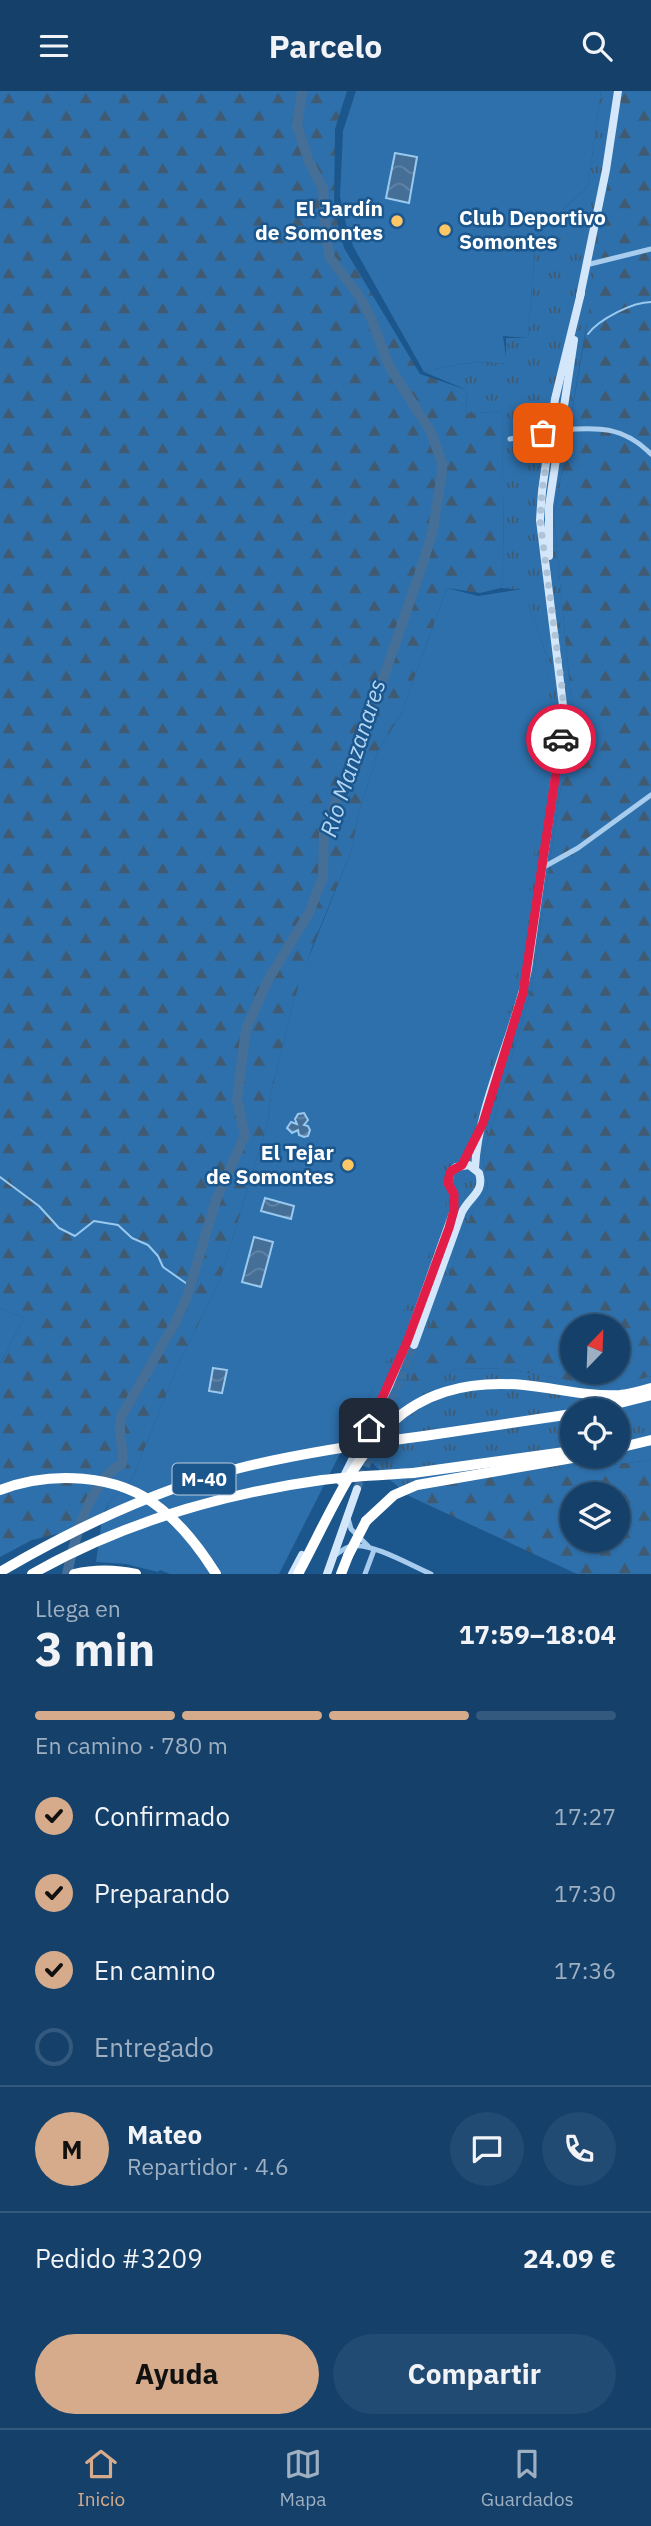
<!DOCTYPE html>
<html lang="es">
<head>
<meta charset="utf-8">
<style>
  :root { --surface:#14406a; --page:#214b72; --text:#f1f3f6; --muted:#9dafc1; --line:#33597e; --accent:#d6ab8b }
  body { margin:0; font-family:"IBM Plex Sans",sans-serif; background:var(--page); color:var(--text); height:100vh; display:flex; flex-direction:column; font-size:26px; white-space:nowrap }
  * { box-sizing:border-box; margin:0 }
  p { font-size:23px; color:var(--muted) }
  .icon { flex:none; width:38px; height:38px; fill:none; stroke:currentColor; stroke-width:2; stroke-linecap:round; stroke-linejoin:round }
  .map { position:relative; height:1483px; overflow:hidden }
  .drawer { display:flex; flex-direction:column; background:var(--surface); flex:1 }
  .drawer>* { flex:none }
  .needle { width:46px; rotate:23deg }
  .tools { position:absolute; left:560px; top:1223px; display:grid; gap:14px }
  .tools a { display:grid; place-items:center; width:70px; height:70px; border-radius:50%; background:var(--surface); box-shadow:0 2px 5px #0004,0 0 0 2px var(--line); font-size:35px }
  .pin { position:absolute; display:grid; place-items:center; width:60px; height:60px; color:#fff; margin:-30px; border-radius:14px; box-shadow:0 4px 10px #0006 }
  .courier { position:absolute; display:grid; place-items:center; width:70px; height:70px; margin:-35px; border:5px solid #e11d48; border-radius:50%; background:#fff; color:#222; box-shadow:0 2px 9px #0007 }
  .summary em { font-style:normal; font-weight:700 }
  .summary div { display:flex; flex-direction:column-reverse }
  .summary { display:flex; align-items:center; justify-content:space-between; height:119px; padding:0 35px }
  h1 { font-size:46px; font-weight:700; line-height:52px }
  .bar { display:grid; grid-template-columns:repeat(4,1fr); gap:10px 7px; align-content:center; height:84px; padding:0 35px }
  .bar i { height:9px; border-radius:5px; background:var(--line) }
  .bar .active { background:var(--accent) }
  .bar p { grid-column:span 4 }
  .line { display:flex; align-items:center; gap:18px; padding:0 35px; border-top:2px solid var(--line) }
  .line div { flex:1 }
  .round { display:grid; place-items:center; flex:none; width:74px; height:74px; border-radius:37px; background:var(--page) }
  ol { padding:0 35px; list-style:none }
  li { display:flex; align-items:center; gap:21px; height:77px }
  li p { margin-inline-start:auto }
  li .icon { padding:7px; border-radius:50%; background:var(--accent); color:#111; stroke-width:4 }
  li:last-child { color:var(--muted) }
  li i { width:38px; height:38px; border:4px solid var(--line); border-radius:50% }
  .button { display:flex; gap:14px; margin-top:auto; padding:14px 35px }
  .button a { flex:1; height:80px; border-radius:42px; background:var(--accent); color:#111; font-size:28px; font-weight:700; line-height:80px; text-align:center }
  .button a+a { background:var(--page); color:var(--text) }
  header { display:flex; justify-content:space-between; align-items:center; height:91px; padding:0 35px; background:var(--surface); font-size:32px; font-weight:700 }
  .tab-bar { display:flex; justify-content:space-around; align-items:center; height:98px; border-top:2px solid var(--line); background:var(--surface); font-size:19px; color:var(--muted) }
  .tab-bar a { display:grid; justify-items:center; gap:4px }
  .tab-bar .active { color:var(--accent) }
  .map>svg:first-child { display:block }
  .grass { fill:url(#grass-tufts); fill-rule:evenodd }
  .forest { fill:url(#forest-firs); fill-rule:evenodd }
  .pitch { fill:#2e70ab }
  .water { fill:url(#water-waves); stroke:#9ac9ef; stroke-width:2 }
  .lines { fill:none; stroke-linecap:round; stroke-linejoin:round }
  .stream { stroke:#9ac9ef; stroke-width:2 }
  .river { stroke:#466f97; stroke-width:10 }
  .secondary-tunnel { stroke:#3d6f9e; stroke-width:8; stroke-dasharray:8 4; stroke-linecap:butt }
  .street { stroke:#a7cced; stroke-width:5 }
  .secondary { stroke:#d4e7fa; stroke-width:8 }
  .highway { stroke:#fff; stroke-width:10 }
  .highway-bridge { stroke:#fff; stroke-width:10 }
  .done { stroke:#afc4d7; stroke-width:7; stroke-dasharray:0 12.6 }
  .route { stroke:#e11d48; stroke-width:9 }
  .poi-dot { fill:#fec664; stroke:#1b568d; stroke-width:2.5 }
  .labels { text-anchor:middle; stroke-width:5; stroke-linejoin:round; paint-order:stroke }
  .shield { fill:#1b568d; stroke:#bcd; stroke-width:2 }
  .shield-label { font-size:19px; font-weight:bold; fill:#fff }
  .poi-label { font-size:21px; font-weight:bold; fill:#fff; stroke:#1b568d; text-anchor:end }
  .water-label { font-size:23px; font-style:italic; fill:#b3d6f4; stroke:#1b568d }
</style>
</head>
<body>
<header><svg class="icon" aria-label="menu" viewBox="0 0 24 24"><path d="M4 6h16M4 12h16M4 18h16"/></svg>Parcelo<svg class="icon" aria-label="search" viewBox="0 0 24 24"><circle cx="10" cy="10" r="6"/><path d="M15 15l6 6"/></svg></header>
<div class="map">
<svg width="651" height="1483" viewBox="0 0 651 1483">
  <defs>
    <pattern id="grass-tufts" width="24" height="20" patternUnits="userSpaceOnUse" patternTransform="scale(1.75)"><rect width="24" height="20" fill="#2e70ab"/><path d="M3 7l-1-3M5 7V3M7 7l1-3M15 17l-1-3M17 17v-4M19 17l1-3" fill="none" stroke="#405a72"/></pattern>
    <pattern id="forest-firs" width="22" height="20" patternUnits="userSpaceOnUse" patternTransform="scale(1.75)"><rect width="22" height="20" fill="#2e70ab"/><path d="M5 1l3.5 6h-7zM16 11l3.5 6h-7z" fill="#405a72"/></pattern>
    <pattern id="water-waves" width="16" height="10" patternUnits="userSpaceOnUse" patternTransform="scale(1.75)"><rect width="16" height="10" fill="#466f97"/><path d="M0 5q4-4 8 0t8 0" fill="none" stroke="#6285a7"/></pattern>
  </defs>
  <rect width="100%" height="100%" fill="#1b568d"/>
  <path class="grass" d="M601 0H620L600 197 586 236 554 427 572 617 532 897 483 1065 488 1096 471 1124 408 1299 457 1277 508 1278 591 1293 651 1285V1369L597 1376 582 1373 550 1380 549 1376 460 1390 407 1404 348 1350 398 1245 370 1242 552 650 546 563 523 499 501 497 504 474 502 320 466 323 467 299 424 281C454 273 475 269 506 273V247H528L536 144 588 95ZM572 1320H618V1365H572Z"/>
  <g class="forest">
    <path d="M0 0H347L335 38 334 119 344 157 420 283 467 299 466 323 502 320 504 474 501 497 480 502 447 497 401 623 378 660 359 721 351 761 312 856 293 913 271 1003 268 1030 219 1192 178 1274 132 1388 109 1411 99 1433 32 1449 0 1466V1273L24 1227 0 1217Z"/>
    <path d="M620 0H651V1285L630 1291 591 1293 508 1278 457 1277 407 1300 471 1124 488 1096 483 1065 532 897 572 617 554 427 596 180ZM572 1236H618V1281H572Z"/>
    <path d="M651 1369V1483H577L407 1404 430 1396 549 1375 550 1380 582 1373 597 1376ZM572 1404H618V1449H572Z"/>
  </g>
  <g class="pitch">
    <path d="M356 0H601L588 95 536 144 528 247 503 245 507 273C475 269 454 273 424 281L353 155 346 133 340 105 343 40Z"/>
    <path d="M447 497 478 505 523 498 546 563 553 647 532 775 525 843 510 915 462 1056C457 1064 452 1064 445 1070 432 1084 445 1103 447 1118L410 1211C392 1232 403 1228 397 1248 394 1257 389 1266 385 1274L279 1483H170L160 1479 158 1481 126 1473 96 1471 101 1435 109 1411 132 1388 178 1274 219 1192 268 1030 271 1003 293 913 304 878 351 761 359 721 378 660 401 623Z"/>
    <path d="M0 1217 24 1227 0 1273Z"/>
  </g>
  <g class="water">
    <path d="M395 62 417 66 409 112 386 107Z"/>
    <path d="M304 1022 308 1029 304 1034 308 1035 310 1039 308 1045 304 1046 299 1044 298 1039 292 1042 287 1037 291 1031 297 1033 295 1028 298 1023Z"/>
    <path d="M265 1107 294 1115 291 1128 261 1120Z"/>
    <path d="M254 1146 273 1151 261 1196 242 1191Z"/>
    <path d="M213 1277 227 1279 222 1302 209 1300Z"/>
  </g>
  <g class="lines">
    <g class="stream">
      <path d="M588 243C599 228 633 211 651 211"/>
      <path d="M0 1086 39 1115 59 1137 75 1145 94 1130 118 1134 132 1147 148 1154 158 1165 163 1176 190 1195"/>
    </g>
    <path class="river" d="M67 1483C74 1450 90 1389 122 1373 125 1357 117 1345 121 1326L176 1230 187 1206 216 1109 245 1044 237 1009 246 938 268 889 309 822 323 786 324 742 385 582 420 481 433 439 442 381V372L431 341 389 275 371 227 360 206 330 167 326 144 323 97 309 71 297 35 302 0"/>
    <g class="secondary-tunnel">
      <path d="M378 1343 414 1254"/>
      <path d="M357 1398 374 1355"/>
    </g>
    <g class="street">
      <path d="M586 174 651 158"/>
      <path d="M561 339C598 336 623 335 651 363"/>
      <path d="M510 348 551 340"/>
      <path d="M542 777 578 757 651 704"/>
      <path d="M348 1427 351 1438 368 1455"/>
      <path d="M334 1465C340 1461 345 1456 353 1455 373 1452 412 1475 431 1483"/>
      <path d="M365 1483 374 1459"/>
    </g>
    <g class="secondary">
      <path d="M580 205 606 79 618 0"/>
      <path d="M528 345C538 349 546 353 544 365"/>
      <path d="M549 465V415L574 249"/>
      <path d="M462 1074 476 1047"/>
      <path d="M475 1077C478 1012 515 943 528 878L564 623 540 429 542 400 555 308 581 202"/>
      <path d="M341 1391 389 1295 407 1251 454 1119V1103L448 1092 451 1080 456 1076 469 1074 479 1082C485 1101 470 1105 462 1121L414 1254"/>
      <path d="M292 1483 302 1464"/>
      <path d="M327 1483 357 1398"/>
    </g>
    <g class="highway">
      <path d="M588 1320 651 1304"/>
      <path d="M424 1345 572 1323"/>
      <path d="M618 1357 651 1349"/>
      <path d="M413 1382 572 1360"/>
      <path d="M0 1399C50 1380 118 1382 160 1417 182 1434 201 1459 216 1483"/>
      <path d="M366 1430 394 1404 417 1394 584 1365"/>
      <path d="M74 1483C95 1478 114 1478 136 1483"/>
      <path d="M298 1483C354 1378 382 1282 524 1294 556 1297 587 1306 620 1304 630 1303 641 1300 651 1297"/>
      <path d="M341 1483 348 1465"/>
    </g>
    <g class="highway-bridge">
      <path d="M348 1465 366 1430"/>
      <path d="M0 1481C75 1437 155 1399 240 1377 300 1362 362 1353 424 1345"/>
      <path d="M32 1483C122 1432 220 1403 322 1389 352 1385 383 1384 413 1382"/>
    </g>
  </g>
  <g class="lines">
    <path class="done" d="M543 342 551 340 542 400 540 429 562 597 564 623 561 648"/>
    <path class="route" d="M369 1337 407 1251 449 1137 454 1119V1103L448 1092 449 1086 451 1080 462 1074 483 1032 523 902 561 648"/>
  </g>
  <g class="poi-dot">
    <circle cx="397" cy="130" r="7"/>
    <circle cx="445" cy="139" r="7"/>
    <circle cx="348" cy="1074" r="7"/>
  </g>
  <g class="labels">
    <rect class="shield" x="172.5" y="1372.5" width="63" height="31" rx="5"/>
    <g class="shield-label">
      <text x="204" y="1395">M-40</text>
    </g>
    <g class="poi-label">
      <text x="383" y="125">El Jardín<tspan x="383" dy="24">de Somontes</tspan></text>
      <text x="459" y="134" text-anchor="start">Club Deportivo<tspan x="459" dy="24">Somontes</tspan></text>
      <text x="334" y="1069">El Tejar<tspan x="334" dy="24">de Somontes</tspan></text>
    </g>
    <g class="water-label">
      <text transform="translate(353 667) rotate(-72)" y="8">Río Manzanares</text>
    </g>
  </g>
</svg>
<div class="tools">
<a><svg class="needle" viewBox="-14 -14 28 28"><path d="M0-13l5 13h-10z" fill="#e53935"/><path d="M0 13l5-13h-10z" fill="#9dafc1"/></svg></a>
<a><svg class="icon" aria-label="locate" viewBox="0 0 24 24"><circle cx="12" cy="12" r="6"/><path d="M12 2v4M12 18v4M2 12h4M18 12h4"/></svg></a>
<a><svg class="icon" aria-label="layers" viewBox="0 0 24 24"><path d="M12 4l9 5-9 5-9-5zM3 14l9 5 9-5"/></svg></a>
</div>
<div class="pin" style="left:543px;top:342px;background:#ea580c"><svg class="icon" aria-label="bag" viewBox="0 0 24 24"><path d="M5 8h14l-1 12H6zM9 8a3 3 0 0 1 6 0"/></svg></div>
<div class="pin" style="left:369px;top:1337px;background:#1f2937"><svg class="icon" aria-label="home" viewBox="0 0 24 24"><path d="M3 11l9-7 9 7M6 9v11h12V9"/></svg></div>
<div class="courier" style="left:561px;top:648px"><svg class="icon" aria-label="car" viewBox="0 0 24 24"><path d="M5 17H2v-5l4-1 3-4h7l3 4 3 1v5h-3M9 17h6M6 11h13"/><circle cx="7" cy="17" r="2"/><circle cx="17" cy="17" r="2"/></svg></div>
</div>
<section class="drawer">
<div class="summary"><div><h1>3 min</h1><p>Llega en</p></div><em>17:59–18:04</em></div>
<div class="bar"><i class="active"></i><i class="active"></i><i class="active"></i><i></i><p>En camino · 780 m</p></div>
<ol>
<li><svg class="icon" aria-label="check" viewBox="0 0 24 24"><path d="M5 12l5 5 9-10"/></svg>Confirmado<p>17:27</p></li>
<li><svg class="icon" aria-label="check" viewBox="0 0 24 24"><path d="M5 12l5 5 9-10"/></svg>Preparando<p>17:30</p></li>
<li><svg class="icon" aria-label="check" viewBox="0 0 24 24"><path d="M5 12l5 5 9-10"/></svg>En camino<p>17:36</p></li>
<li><i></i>Entregado</li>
</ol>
<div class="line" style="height:126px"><b class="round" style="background:var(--accent);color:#111">M</b><div><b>Mateo</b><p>Repartidor · 4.6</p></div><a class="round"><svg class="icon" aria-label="chat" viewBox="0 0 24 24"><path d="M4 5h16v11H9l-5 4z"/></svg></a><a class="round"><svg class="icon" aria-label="phone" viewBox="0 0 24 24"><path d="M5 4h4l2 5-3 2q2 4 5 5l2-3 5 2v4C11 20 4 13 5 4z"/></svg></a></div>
<div class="line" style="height:91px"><div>Pedido #3209</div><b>24.09 €</b></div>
<div class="button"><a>Ayuda</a><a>Compartir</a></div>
</section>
<nav class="tab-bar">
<a class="active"><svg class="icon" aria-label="home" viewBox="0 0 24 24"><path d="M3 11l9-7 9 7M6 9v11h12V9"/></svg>Inicio</a>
<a><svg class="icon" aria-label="map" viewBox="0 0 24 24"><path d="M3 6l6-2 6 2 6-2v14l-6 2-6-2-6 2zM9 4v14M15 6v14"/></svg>Mapa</a>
<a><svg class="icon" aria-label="saved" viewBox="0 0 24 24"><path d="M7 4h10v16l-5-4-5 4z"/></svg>Guardados</a>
</nav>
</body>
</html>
